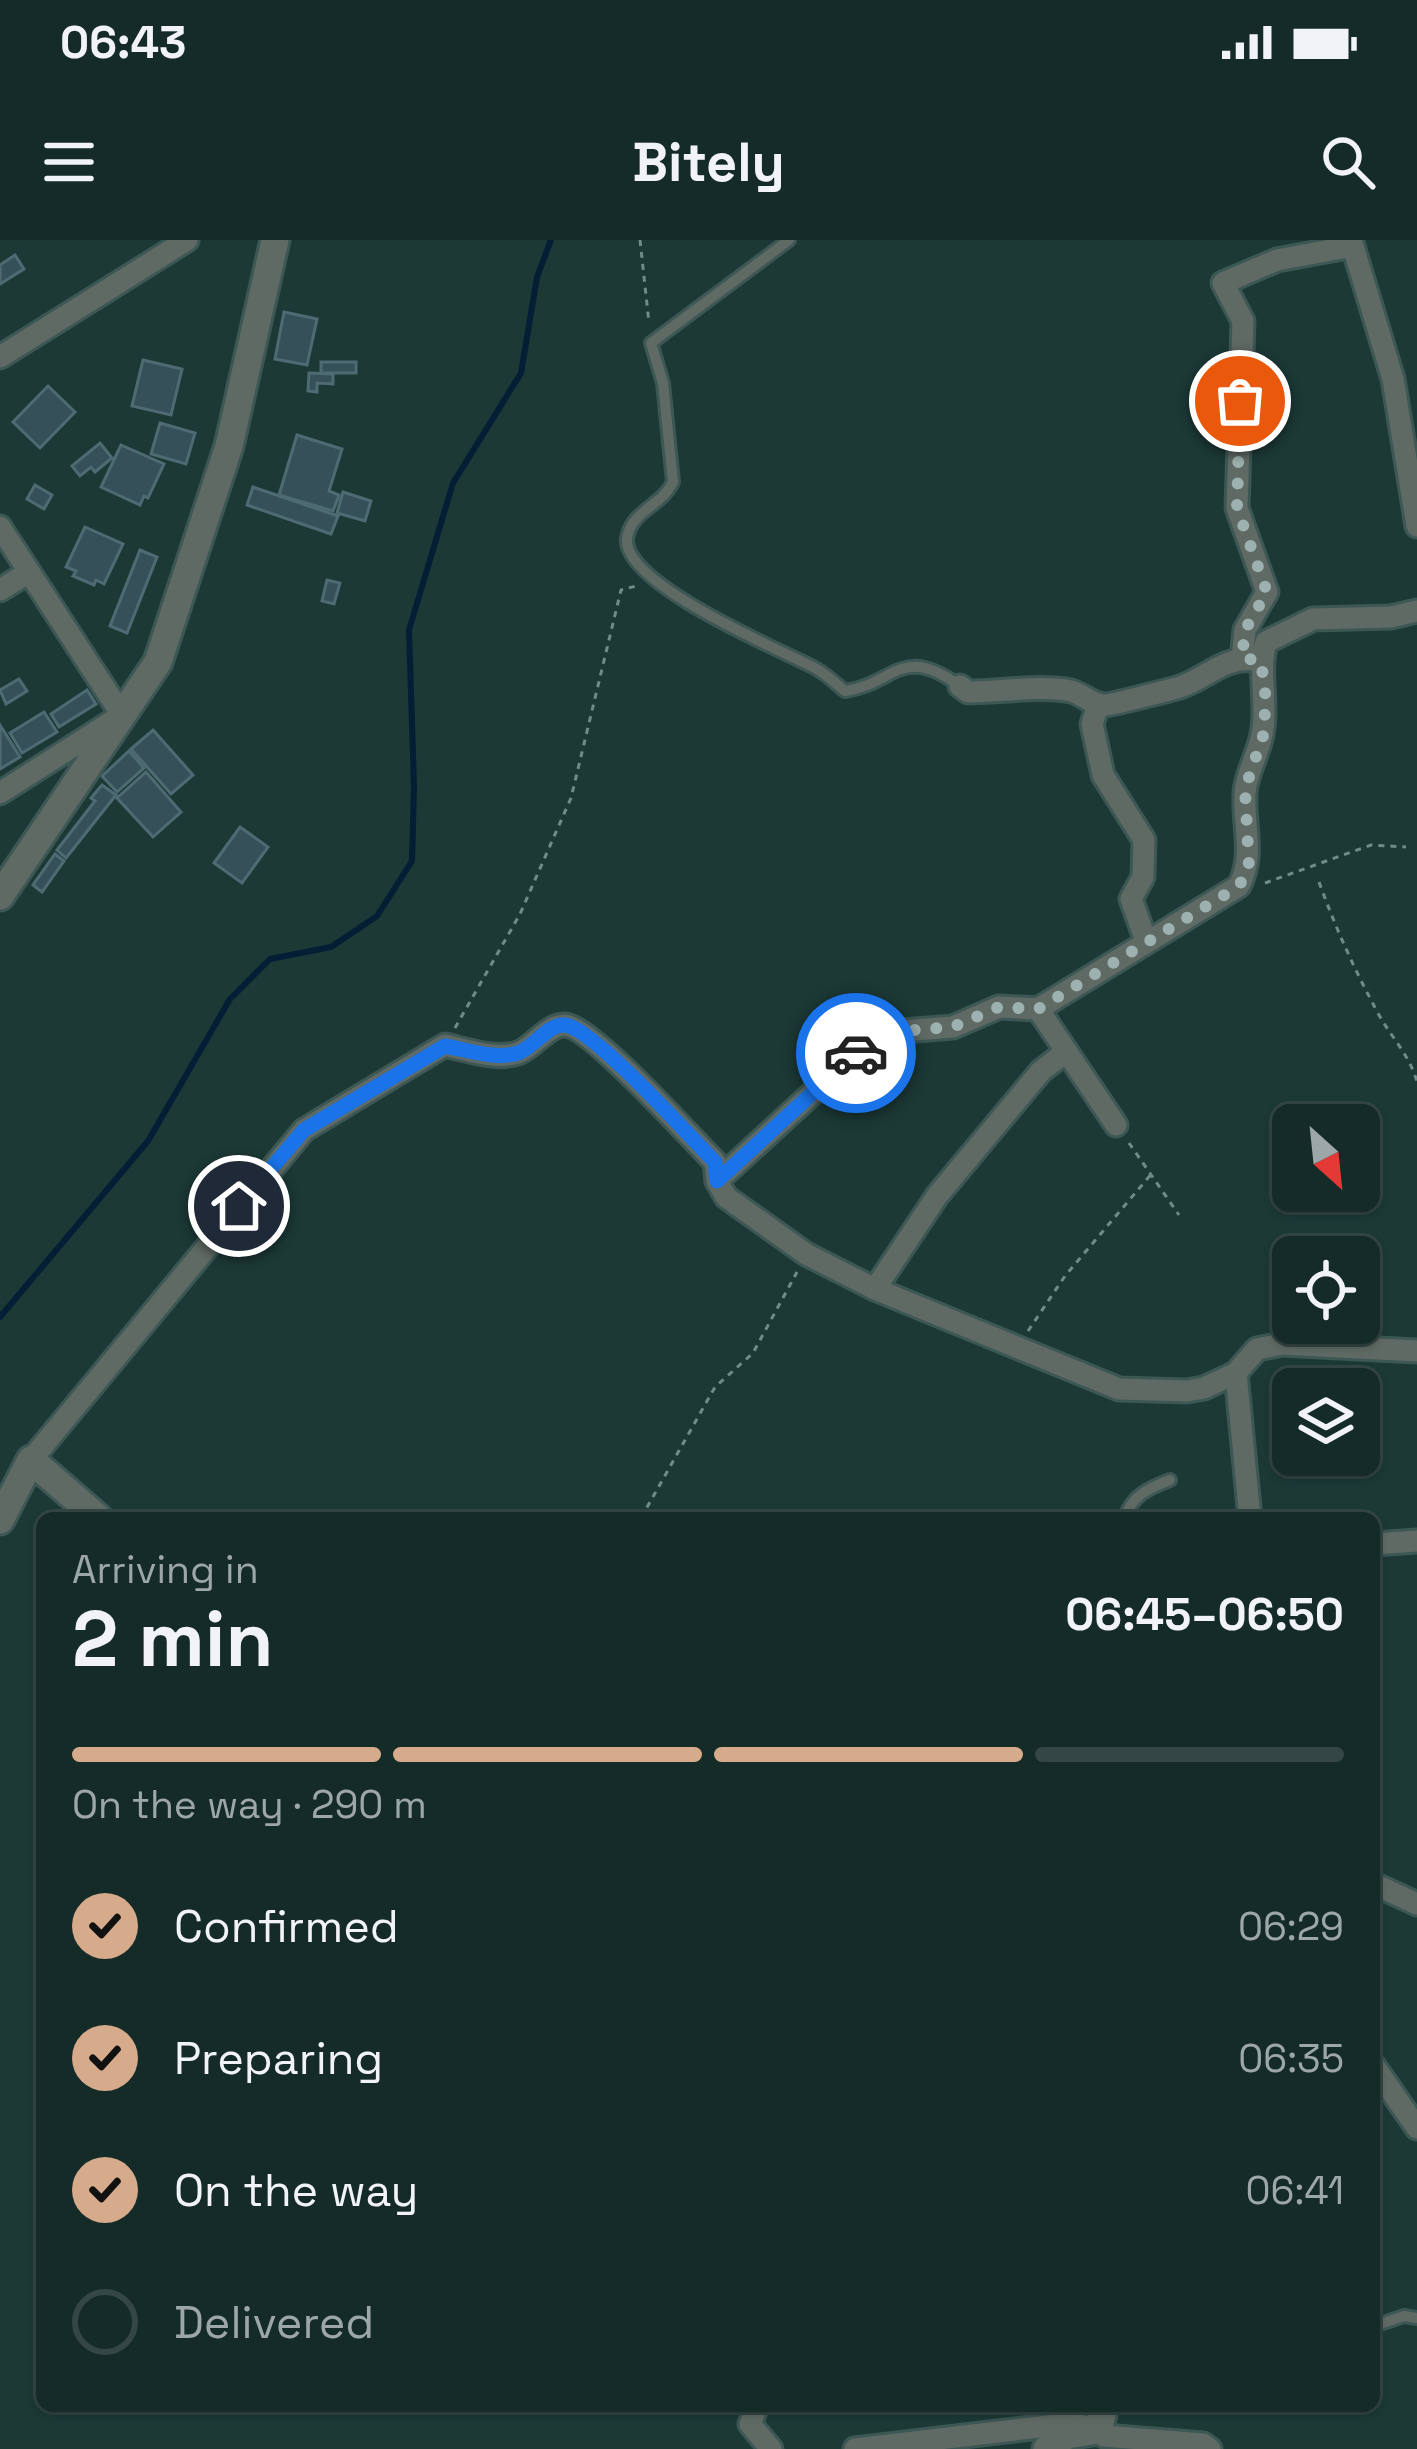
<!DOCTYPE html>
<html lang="en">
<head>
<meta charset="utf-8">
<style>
  :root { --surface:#152b28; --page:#223734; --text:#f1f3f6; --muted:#9da7a8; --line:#344745; --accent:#d6ab8b }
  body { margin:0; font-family:"Space Grotesk",sans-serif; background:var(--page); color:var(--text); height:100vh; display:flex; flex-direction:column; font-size:45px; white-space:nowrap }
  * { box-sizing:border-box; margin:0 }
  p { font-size:39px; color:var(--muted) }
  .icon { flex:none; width:66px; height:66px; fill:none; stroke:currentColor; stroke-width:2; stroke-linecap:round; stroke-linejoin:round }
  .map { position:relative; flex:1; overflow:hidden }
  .panel { position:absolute; left:36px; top:1272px; width:1344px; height:900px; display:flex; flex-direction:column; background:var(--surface); border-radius:18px; box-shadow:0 3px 9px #0004,0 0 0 3px var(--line) }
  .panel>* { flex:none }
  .needle { width:78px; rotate:153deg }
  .fabs { position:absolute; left:1272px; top:864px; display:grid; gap:24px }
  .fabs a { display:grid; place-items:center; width:108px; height:108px; border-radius:18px; background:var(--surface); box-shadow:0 3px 9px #0004,0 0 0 3px var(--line); font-size:60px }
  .pin { position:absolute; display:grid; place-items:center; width:102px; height:102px; color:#fff; margin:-51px; border:6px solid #fff; border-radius:50%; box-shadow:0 3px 12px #0007 }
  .courier { position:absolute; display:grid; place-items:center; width:120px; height:120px; margin:-60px; border:9px solid #1a73e8; border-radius:50%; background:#fff; color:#222; box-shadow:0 3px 15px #0007 }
  .headline em { font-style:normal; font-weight:700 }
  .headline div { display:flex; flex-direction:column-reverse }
  .headline { display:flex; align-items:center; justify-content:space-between; height:204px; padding:0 36px }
  h1 { font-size:78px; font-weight:700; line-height:90px }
  .bar { display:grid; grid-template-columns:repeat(4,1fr); gap:18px 12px; align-content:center; height:144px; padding:0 36px }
  .bar i { height:15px; border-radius:9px; background:var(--line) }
  .bar .active { background:var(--accent) }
  .bar p { grid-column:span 4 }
  ol { padding:0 36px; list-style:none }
  li { display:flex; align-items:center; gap:36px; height:132px }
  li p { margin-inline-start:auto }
  li .icon { padding:12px; border-radius:50%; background:var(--accent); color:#111; stroke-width:4 }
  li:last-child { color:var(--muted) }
  li i { width:66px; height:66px; border:6px solid var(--line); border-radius:50% }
  .status { display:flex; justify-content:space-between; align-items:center; height:84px; padding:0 60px; background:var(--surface); direction:ltr }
  .status svg { height:33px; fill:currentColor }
  header { display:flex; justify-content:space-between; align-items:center; height:156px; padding:0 36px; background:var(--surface); font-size:54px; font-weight:700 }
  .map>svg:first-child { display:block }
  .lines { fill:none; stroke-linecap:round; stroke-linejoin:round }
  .stream { stroke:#041e36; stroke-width:6 }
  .building { fill:#355058; stroke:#4e6a72; stroke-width:3 }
  .service-casing { stroke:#3c5754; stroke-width:16 }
  .minor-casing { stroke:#3c5754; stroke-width:27 }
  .tertiary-casing { stroke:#3c5754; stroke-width:33 }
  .path { stroke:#738b88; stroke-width:3; stroke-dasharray:6 6; stroke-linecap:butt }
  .service { stroke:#606a64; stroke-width:10 }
  .minor { stroke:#606a64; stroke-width:21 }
  .tertiary { stroke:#606a64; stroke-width:27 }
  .done { stroke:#9db2b0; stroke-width:12; stroke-dasharray:0 21.6 }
  .route { stroke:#1a73e8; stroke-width:15 }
</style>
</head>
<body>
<div class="status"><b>06:43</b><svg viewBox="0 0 49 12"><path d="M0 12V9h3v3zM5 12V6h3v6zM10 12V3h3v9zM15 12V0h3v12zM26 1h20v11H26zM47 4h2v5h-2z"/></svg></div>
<header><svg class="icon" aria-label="menu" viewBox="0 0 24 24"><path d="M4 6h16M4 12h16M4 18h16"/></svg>Bitely<svg class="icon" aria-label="search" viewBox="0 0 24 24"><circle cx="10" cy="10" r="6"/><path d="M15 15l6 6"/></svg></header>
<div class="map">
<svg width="1417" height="2209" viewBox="0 0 1417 2209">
  <rect width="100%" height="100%" fill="#1c3936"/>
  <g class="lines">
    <path class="stream" d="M0 1077 148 901 230 759 270 719 331 707 377 676 412 621 414 546 409 390 453 243 521 133 537 37 551 0"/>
  </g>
  <g class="building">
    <path d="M15 15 24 29 0 44V25Z"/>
    <path d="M284 72 317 79 307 125 275 119Z"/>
    <path d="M143 120 182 129 171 175 132 166Z"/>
    <rect x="321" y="122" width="35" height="11"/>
    <path d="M309 133 333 134V144L317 143V152L308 151Z"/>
    <path d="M48 146 75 172 40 208 13 182Z"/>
    <path d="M160 183 195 193 186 224 151 214Z"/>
    <path d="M297 195 342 209 329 251 339 255 333 271 279 255Z"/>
    <path d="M100 203 112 218 95 232 91 227 80 236 72 226Z"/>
    <path d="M121 205 164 224 148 258 144 256 140 265 101 247Z"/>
    <path d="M35 245 52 255 44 269 27 259Z"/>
    <path d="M253 247 338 276 331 294 247 265Z"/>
    <path d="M343 252 371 261 365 281 337 273Z"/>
    <path d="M85 287 123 304 104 344 96 340 94 345 73 336 76 331 66 327Z"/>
    <path d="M140 310 157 317 127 393 110 386Z"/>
    <path d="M327 340 340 343 334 364 322 361Z"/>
    <path d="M19 439 27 451 6 464 0 450Z"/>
    <path d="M87 450 96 464 59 487 51 474Z"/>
    <path d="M44 472 57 492 22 513 10 493Z"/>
    <path d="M0 485 20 517 0 529Z"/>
    <path d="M153 490 193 535 171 554 131 509Z"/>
    <path d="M129 511 144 528 117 552 102 536Z"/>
    <path d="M146 532 181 572 153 597 117 558Z"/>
    <path d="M102 545 116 555 66 618 57 610 95 561 91 558Z"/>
    <path d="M240 587 268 607 242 643 214 623Z"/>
    <path d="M55 614 64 621 42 652 33 645Z"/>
  </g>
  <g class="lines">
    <g class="service-casing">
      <g id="service">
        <path d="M789 0 651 103 663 143 673 242C662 266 632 270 627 298 621 343 778 409 815 428 826 434 835 443 845 451 895 444 901 403 960 446"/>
        <path d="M1125 1278C1131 1256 1149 1248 1170 1240"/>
        <path d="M1374 2086 1404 2076 1417 2078"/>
      </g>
    </g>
    <g class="minor-casing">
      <g id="minor">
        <path d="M1351 0 1393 139 1417 286"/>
        <path d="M0 117 187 0"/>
        <path d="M0 287 122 475 0 553"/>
        <path d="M0 350 29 332"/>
        <path d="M1242 419 1245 390 1267 352 1237 268 1243 81 1223 43 1277 20 1353 6"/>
        <path d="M960 446 968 452C998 452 1042 445 1071 451 1083 454 1092 465 1105 465 1112 465 1165 451 1177 448 1205 440 1223 416 1254 420"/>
        <path d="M1098 465 1092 484 1103 535 1144 600 1143 637 1131 659 1146 701"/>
        <path d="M1038 769 1116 885"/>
        <path d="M717 941 867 803 890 792 953 787 999 767 1038 769 1239 646C1255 615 1243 586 1245 552 1247 530 1261 510 1263 488 1267 458 1258 430 1266 402L1313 379 1391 377 1417 371"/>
        <path d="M875 1049 937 956 1041 831 1066 812"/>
        <path d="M1236 1133 1250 1278"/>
        <path d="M31 1220 304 890 445 805C467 810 496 820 518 813 533 808 548 784 565 785 592 787 690 897 715 922L717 941 726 957 806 1014 875 1049 1119 1149 1187 1151 1204 1148 1236 1133 1257 1109 1282 1104 1417 1111"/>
        <path d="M1374 1304 1417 1301"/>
        <path d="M1374 1644 1417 1664"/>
        <path d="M1374 1826 1417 1888"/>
        <path d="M757 2166 750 2184 771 2209"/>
        <path d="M855 2209 1073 2183 1098 2190 1104 2196 1203 2204 1210 2209"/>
      </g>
    </g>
    <g class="tertiary-casing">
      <g id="tertiary">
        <path d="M0 656 158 422 229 206 275 0"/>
        <path d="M0 1280 31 1220 98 1278"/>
        <path d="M1047 2209 1067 2195 1098 2190 1104 2166"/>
      </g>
    </g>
    <g class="path">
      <path d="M640 0 649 83"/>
      <path d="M1319 642C1336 689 1355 731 1379 775 1392 798 1410 816 1417 842"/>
      <path d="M1265 643 1371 605 1406 607"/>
      <path d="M455 788 520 674 571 558 621 350 636 346"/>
      <path d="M1129 903 1179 975"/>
      <path d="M1028 1091 1065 1036 1153 932"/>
      <path d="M641 1278 715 1147 753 1113 797 1032"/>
    </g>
    <use href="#service" class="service"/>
    <use href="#minor" class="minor"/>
    <use href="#tertiary" class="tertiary"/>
  </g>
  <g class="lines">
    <path class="done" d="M856 813 890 792 953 787 999 767 1038 769 1239 646 1249 627 1245 549 1263 496 1266 460 1261 421 1242 418 1245 390 1267 352 1237 268 1240 161"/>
    <path class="route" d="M239 966 304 890 445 806C467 810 496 820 518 813 533 808 549 783 565 785 593 788 690 897 715 922L717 941 856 813"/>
  </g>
</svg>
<div class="fabs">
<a><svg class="needle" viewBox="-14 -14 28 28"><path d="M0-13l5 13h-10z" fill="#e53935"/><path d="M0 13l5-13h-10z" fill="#9da7a8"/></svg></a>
<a><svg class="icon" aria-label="locate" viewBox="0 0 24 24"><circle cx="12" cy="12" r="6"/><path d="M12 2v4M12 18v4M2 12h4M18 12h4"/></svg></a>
<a><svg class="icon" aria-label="layers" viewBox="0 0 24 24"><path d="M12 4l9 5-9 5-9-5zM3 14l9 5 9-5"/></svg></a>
</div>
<div class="pin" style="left:1240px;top:161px;background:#ea580c"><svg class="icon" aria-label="bag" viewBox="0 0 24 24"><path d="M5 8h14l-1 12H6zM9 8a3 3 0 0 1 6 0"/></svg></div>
<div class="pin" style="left:239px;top:966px;background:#1f2937"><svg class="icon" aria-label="home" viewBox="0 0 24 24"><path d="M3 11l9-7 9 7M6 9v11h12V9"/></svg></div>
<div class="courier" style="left:856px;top:813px"><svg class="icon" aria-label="car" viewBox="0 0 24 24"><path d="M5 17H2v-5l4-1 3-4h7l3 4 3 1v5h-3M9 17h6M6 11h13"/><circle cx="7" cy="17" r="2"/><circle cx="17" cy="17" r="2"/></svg></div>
<section class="panel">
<div class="headline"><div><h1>2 min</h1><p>Arriving in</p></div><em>06:45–06:50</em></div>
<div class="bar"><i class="active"></i><i class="active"></i><i class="active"></i><i></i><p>On the way · 290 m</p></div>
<ol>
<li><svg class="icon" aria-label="check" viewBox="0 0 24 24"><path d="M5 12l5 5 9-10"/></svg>Confirmed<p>06:29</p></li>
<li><svg class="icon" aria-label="check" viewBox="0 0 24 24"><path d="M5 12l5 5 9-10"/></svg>Preparing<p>06:35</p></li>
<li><svg class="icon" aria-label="check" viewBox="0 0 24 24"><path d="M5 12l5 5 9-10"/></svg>On the way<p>06:41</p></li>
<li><i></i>Delivered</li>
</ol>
</section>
</div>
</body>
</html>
